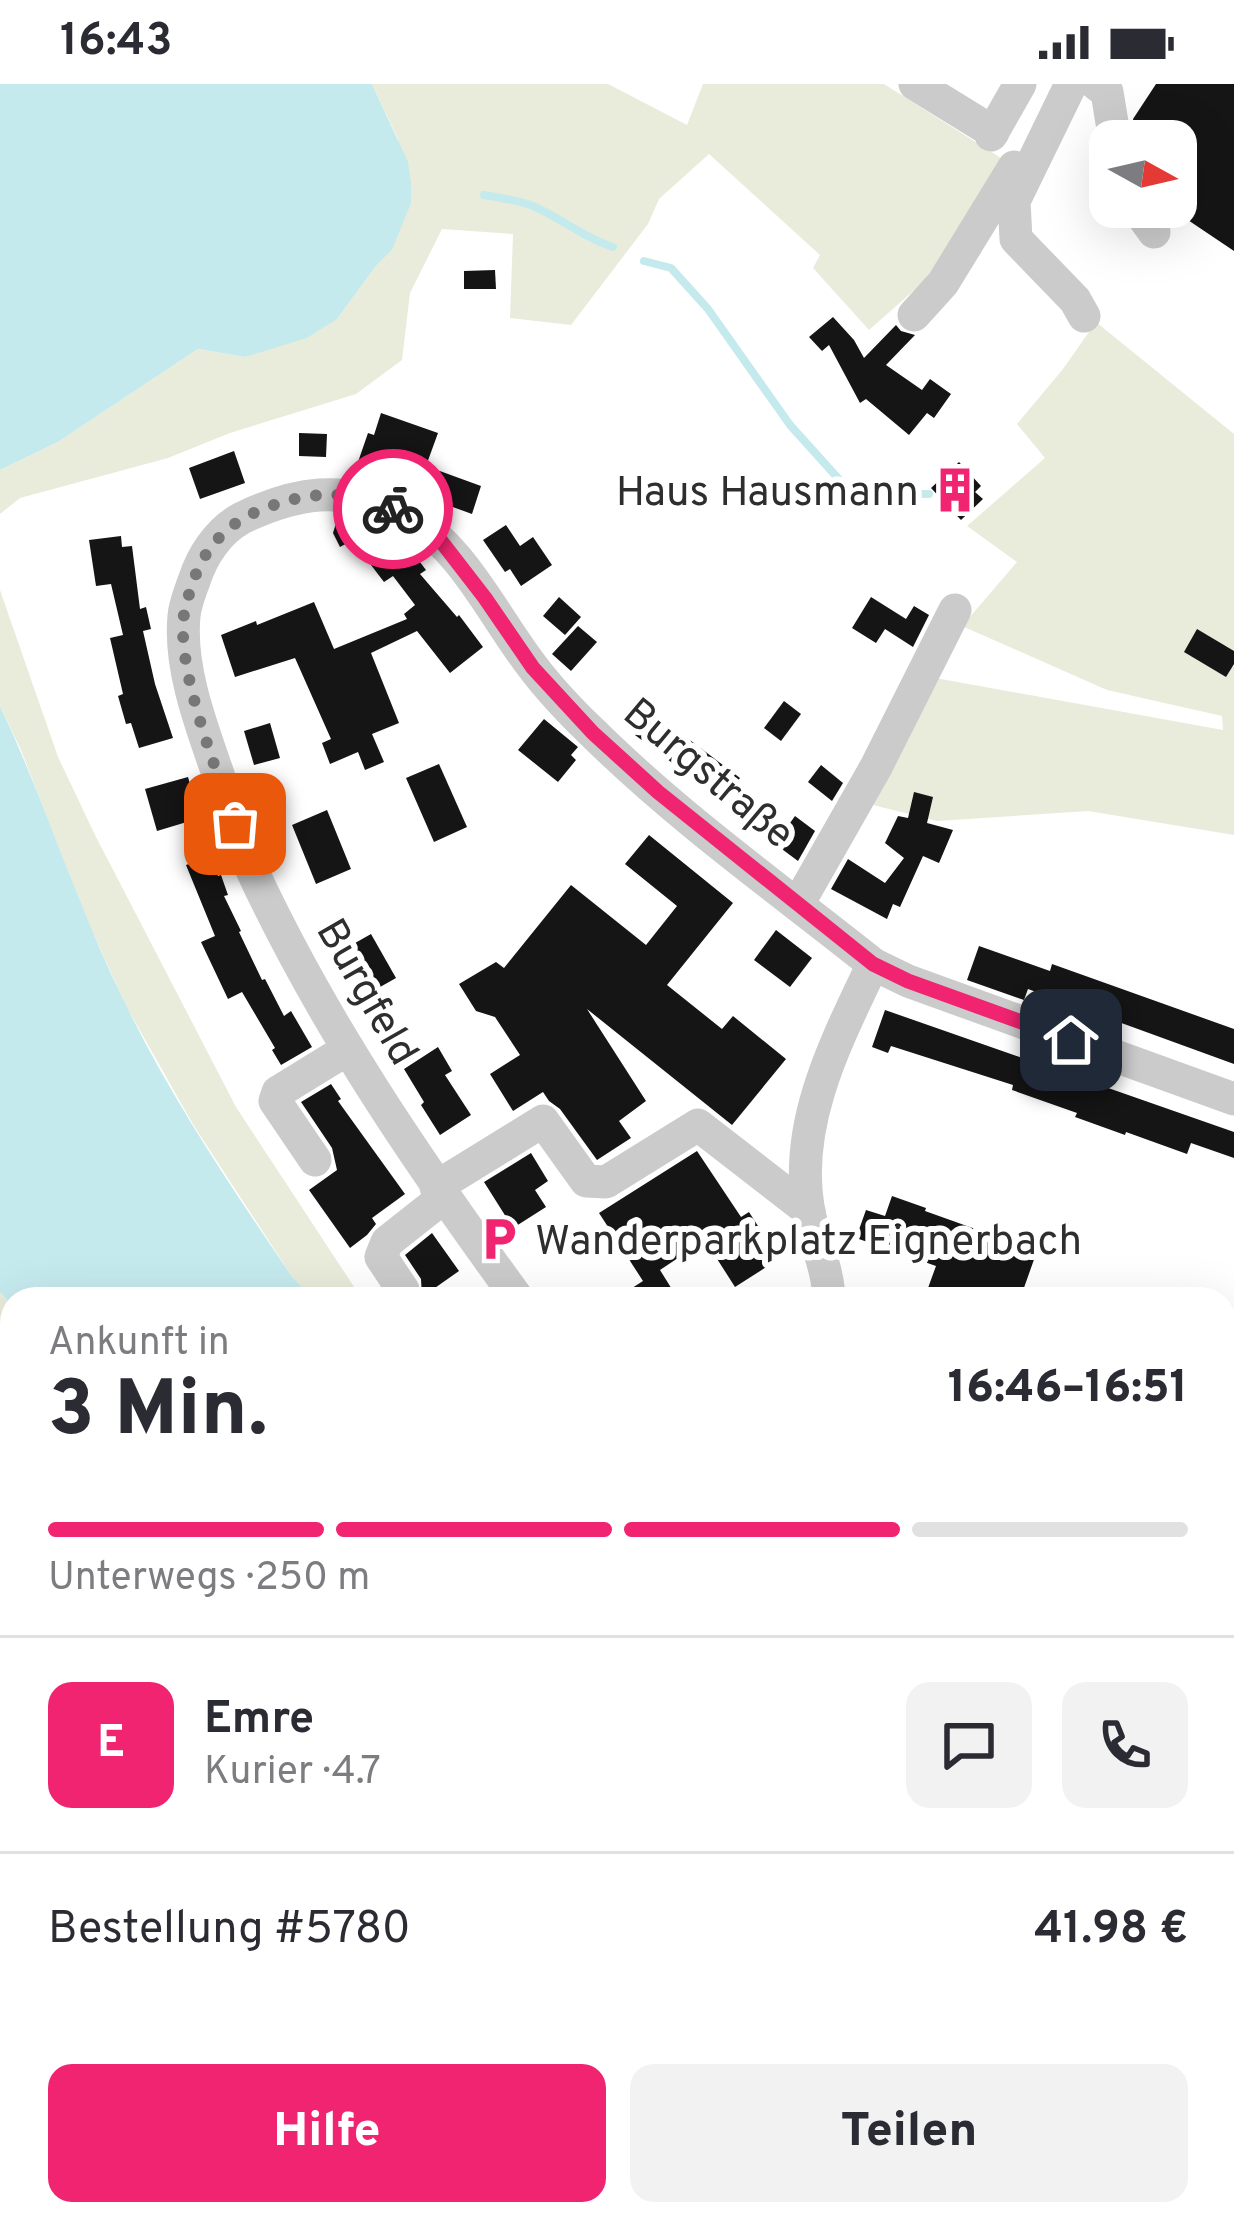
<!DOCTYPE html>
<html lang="de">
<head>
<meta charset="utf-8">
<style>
  :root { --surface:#fff; --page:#f2f2f3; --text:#2b2b33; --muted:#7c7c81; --line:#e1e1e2; --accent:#f02470 }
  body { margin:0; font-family:Overpass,sans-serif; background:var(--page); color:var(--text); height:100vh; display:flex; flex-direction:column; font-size:45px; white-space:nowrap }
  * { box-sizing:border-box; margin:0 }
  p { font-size:39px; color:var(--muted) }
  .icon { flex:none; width:66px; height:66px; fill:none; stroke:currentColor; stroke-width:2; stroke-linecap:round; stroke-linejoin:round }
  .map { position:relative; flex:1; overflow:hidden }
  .details { position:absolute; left:0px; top:1203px; width:1236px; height:939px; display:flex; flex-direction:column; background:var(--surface); border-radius:36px 36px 0 0; box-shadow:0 12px 48px #0002 }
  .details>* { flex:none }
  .needle { width:78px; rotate:98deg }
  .fabs { position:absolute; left:1089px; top:36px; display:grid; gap:24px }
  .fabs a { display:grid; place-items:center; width:108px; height:108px; border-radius:24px; background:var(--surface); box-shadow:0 12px 48px #0002; font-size:60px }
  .pin { position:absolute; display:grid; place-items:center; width:102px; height:102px; color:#fff; margin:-51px; border-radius:24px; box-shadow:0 6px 18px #0006 }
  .courier { position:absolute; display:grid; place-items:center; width:120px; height:120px; margin:-60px; border:9px solid #f02470; border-radius:50%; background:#fff; color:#222; box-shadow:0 3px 15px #0007 }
  .summary em { font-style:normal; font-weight:800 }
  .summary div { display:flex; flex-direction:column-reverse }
  .summary { display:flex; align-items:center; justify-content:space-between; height:204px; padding:0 48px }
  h1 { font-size:78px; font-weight:800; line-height:90px }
  .bar { display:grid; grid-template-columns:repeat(4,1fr); gap:18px 12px; align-content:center; height:144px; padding:0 48px }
  .bar i { height:15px; border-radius:9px; background:var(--line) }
  .bar .current { background:var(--accent) }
  .bar p { grid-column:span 4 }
  .line { display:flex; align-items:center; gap:30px; padding:0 48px; border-top:3px solid var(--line) }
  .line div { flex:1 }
  .round { display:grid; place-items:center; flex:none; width:126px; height:126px; border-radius:24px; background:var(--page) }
  .cta { display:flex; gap:24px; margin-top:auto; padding:24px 48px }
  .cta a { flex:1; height:138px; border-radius:24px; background:var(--accent); color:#fff; font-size:48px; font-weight:800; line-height:138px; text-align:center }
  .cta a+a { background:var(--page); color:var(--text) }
  .status { display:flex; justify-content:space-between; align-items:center; height:84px; padding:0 60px; background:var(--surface); direction:ltr }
  .status svg { height:33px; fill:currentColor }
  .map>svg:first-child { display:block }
  .green { fill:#e9ecda }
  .water { fill:#c5eaed }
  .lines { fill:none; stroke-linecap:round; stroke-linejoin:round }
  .stream { stroke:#c5eaed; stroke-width:8 }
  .building { fill:#151515 }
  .minor { stroke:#cbcbcb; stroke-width:33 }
  .major { stroke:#a6a6a6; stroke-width:39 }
  .done { stroke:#777; stroke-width:12; stroke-dasharray:0 21.6 }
  .route { stroke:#f02470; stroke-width:15 }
  .labels { text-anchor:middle; stroke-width:12; stroke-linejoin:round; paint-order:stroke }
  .poi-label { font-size:42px; fill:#2e2e2e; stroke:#fff; text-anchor:end }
  .street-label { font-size:42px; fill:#2e2e2e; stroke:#fff }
</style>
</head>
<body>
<div class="status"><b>16:43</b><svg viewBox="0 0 49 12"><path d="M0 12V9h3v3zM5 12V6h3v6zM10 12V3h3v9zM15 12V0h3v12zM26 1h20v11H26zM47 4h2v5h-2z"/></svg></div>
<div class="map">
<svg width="1234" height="2140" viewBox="0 0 1234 2140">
  <rect width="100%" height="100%" fill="#fff"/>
  <g class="green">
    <path d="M372 0H608L687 41 703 0H884L1001 74 938 185 869 246 813 184 820 171 709 70 659 115 648 140 571 241 510 234 513 150 442 145 410 209 402 276 356 310 230 349 168 374 20 414 0 430V386L58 358 198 265 245 273 337 235 376 182 392 166 398 55Z"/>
    <path d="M1096 238 1234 350V751L1088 727 937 737 865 719 930 593 1223 646 1222 632 1107 606 962 542 1017 478 967 442 1045 374 1017 340 1063 285Z"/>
    <path d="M0 506 58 673 95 751 236 1023 362 1215H294L293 1194 194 1042 126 922 85 831 21 666 0 622Z"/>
    <path d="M0 1208 12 1221V1321L0 1318Z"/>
    <path d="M0 1705 12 1714V1898L0 1902Z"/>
  </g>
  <g class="water">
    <path d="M0 0H372L408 78 411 99V119L392 166 376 182 337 235 307 254 245 273 198 265 58 358 0 386Z"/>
    <path d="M0 622C46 719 77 822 125 919 172 1016 233 1106 293 1194L312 1215H296L290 1207 265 1203 238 1215H12V1221L0 1208Z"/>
  </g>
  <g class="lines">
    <g class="stream">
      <path d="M484 111C500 114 518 116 533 122 561 134 584 154 613 163"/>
      <path d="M644 177 671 184 708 225 790 341 863 422 902 410H929"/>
    </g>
  </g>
  <g class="building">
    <path d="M1156 0H1234V167L1176 128V57H1146L1135 49 1133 35Z"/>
    <path d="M495 186 496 205H464V187Z"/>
    <path d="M833 233 854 256 864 274 896 241 901 247 915 251 886 281 922 306 930 295 951 310 934 334 927 329 909 351 866 315 860 319 829 261 822 267 809 253Z"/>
    <path d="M381 329 438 349 426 382 481 402 472 430 439 418 443 409 358 378 368 349 374 351Z"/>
    <path d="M299 349 327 350 326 373 299 372Z"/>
    <path d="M234 367 245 399 200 415 189 384Z"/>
    <path d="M959 378 981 402 975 408 983 415 961 436 931 404Z"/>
    <path d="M344 433 351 434 360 452 340 463 333 449 337 436Z"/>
    <path d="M506 441 520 462 533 453 552 481 521 502 510 485 505 488 483 456Z"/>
    <path d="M121 452 122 463 132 462 140 525 146 523 151 545 143 547 155 600 173 654 139 664 131 639 126 640 118 612 123 610 110 554 123 551 111 500 96 502 89 456Z"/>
    <path d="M404 457 426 486 420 490 457 533 459 531 483 563 450 589 417 547 371 569 399 639 372 650 384 678 365 686 358 668 330 680 322 659 331 655 295 574 235 593 221 551 256 537 257 541 314 518 334 565 407 535 404 530 415 521 393 492 384 498 371 481Z"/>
    <path d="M559 513 581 533 565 551 543 532Z"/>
    <path d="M871 513 906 535 914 522 929 531 913 563 885 545 876 559 852 544Z"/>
    <path d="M578 542 597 558 571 587 552 570Z"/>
    <path d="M1197 545 1234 567V580L1226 593 1184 568Z"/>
    <path d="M784 617 801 630 781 657 764 644Z"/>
    <path d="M653 628 740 694 723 717 635 651Z"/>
    <path d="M544 635 578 663 571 671 576 676 558 698 518 666Z"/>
    <path d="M270 639 280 674 254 681 244 647Z"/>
    <path d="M439 680 467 743 434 758 406 694Z"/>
    <path d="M821 681 843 699 832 717 808 698Z"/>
    <path d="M188 693 200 734 157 747 145 705Z"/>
    <path d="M914 708 933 713 927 739 953 746 939 779 923 772 900 823 893 820 887 835 831 805 848 775 885 799 904 774 885 759 898 732 908 734Z"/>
    <path d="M327 726 351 785 316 800 292 741Z"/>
    <path d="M795 732 815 747 798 777 775 760Z"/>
    <path d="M649 751 733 819 667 901 722 945 733 932 786 975 732 1041 587 925 646 1017 619 1037 631 1054 597 1076 560 1025 549 1017 543 1008 513 1027 490 990 520 971 495 933 476 927 459 900 496 878 504 884 571 801 646 861 677 822 625 780Z"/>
    <path d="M210 772 218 792 221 791 228 811 224 812 241 847 239 848 262 896 265 895 284 932 291 927 312 963 281 981 272 966 275 964 242 908 228 915 201 858 215 852 186 781Z"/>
    <path d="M776 846 812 874 790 903 754 876Z"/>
    <path d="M371 850 396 894 366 911 341 867Z"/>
    <path d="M979 862 1050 887 1052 880 1234 945V980L1028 905 1024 916 967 896Z"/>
    <path d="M885 926 1234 1048V1074L1191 1059 1187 1070 1126 1048 1125 1051 1075 1033 1077 1029 1012 1006 1013 1001 891 962 888 969 872 963Z"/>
    <path d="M438 963 452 987 445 991 471 1031 440 1051 421 1021 424 1018 404 985Z"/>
    <path d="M331 1000 341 1015 338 1017 405 1110 372 1134 376 1140 367 1151 350 1164 309 1106 337 1086 332 1064 301 1018Z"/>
    <path d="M697 1067 741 1133 749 1128 779 1175 735 1203 705 1156 660 1186 678 1215H615L643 1197 599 1129Z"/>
    <path d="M531 1069 548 1097 535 1106 546 1123 513 1144 484 1098Z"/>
    <path d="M892 1112 926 1124 925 1127 1037 1167 1020 1215H960L928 1204 936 1182 856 1154 866 1126 885 1132Z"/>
    <path d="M432 1149 459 1187 422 1213 421 1195 405 1171Z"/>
  </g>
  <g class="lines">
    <g class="minor">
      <path d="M915 0 993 48"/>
      <path d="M1071 0 1014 117 1016 155 1075 216 1084 232"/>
      <path d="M1096 0 1107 8 1115 57"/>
      <path d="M991 51 1020 0"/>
      <path d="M1136 123 1154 148"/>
      <path d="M914 231 943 199 1014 83"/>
      <path d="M798 820 876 683 955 526"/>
      <path d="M315 1076 275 1017 278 1008 348 965"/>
      <path d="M436 1103 543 1037 586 1097 606 1098 698 1041 809 1127"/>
      <path d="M403 1206 381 1173 387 1158 444 1113"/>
      <path d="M518 1215C418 1078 322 938 251 784 237 754 228 721 218 690 201 641 179 584 184 532 185 520 190 508 194 497 202 472 218 447 242 434 296 408 342 401 398 427 461 457 491 529 532 582 550 606 572 629 593 649 679 734 779 805 873 880L908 897 1234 1015"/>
      <path d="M829 1215C828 1183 813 1154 808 1123 794 1037 837 956 873 880"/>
      <path d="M1224 1326 1234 1307"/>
      <path d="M0 1660 9 1642 7 1576"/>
      <path d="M0 2055 12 2076"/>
      <path d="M44 2130 49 2140"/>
      <path d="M268 2130 274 2140"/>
      <path d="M632 2130 660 2140"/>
      <path d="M1045 2130 1046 2136"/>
      <path d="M1161 2130 1164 2140"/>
    </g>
    <g class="major">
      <path d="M1224 1620 1234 1617"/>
      <path d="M0 1929 12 1926"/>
    </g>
  </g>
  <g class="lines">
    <path class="done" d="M235 740C217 687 173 578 185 525 186 516 191 507 193 498 206 460 230 437 268 423 311 407 351 406 393 425"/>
    <path class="route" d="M393 425 434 448 485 514 533 584 593 649 658 708 873 880 908 897 1071 956"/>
  </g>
  <defs>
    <g id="building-bare" transform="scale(3.6)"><path d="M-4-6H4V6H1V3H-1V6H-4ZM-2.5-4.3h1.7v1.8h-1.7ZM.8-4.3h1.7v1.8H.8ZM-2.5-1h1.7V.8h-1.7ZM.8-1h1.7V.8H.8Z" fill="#f02470" stroke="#fff" stroke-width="2.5" paint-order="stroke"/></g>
    <g id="parking-bare" transform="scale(3.6)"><path d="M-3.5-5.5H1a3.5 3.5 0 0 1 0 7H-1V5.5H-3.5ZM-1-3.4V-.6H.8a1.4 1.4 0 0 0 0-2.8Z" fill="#f02470" stroke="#fff" stroke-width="2.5" paint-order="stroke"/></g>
  </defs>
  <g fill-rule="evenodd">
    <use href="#building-bare" x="955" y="406"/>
    <use href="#parking-bare" x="499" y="1155"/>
  </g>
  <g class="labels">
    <g class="poi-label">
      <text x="919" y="421">Haus Hausmann</text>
      <text x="535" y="1170" text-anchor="start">Wanderparkplatz Eignerbach</text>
    </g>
    <g class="street-label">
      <text transform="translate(710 688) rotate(40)" y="15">Burgstraße</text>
      <text transform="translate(369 907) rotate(60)" y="15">Burgfeld</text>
    </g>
  </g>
</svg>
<div class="fabs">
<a><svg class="needle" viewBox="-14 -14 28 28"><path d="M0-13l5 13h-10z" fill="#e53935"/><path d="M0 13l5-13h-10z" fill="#7c7c81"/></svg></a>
</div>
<div class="pin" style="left:235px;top:740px;background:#ea580c"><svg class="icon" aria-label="bag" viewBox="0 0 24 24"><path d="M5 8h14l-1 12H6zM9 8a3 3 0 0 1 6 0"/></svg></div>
<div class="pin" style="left:1071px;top:956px;background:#1f2937"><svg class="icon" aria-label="home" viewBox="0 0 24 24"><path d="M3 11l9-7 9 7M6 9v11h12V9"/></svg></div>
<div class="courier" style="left:393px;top:425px"><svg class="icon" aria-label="bike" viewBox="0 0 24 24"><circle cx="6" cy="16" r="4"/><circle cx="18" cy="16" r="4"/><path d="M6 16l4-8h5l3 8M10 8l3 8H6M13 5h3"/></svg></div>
<section class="details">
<div class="summary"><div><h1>3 Min.</h1><p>Ankunft in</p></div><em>16:46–16:51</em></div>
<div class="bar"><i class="current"></i><i class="current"></i><i class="current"></i><i></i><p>Unterwegs · 250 m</p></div>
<div class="line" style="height:216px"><b class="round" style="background:var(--accent);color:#fff">E</b><div><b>Emre</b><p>Kurier · 4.7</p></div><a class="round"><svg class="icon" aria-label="chat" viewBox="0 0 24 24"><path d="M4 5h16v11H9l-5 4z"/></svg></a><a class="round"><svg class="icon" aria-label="phone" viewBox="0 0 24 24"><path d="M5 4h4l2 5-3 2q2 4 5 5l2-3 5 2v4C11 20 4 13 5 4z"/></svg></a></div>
<div class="line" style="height:156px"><div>Bestellung #5780</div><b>41.98 €</b></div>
<div class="cta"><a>Hilfe</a><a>Teilen</a></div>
</section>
</div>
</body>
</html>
